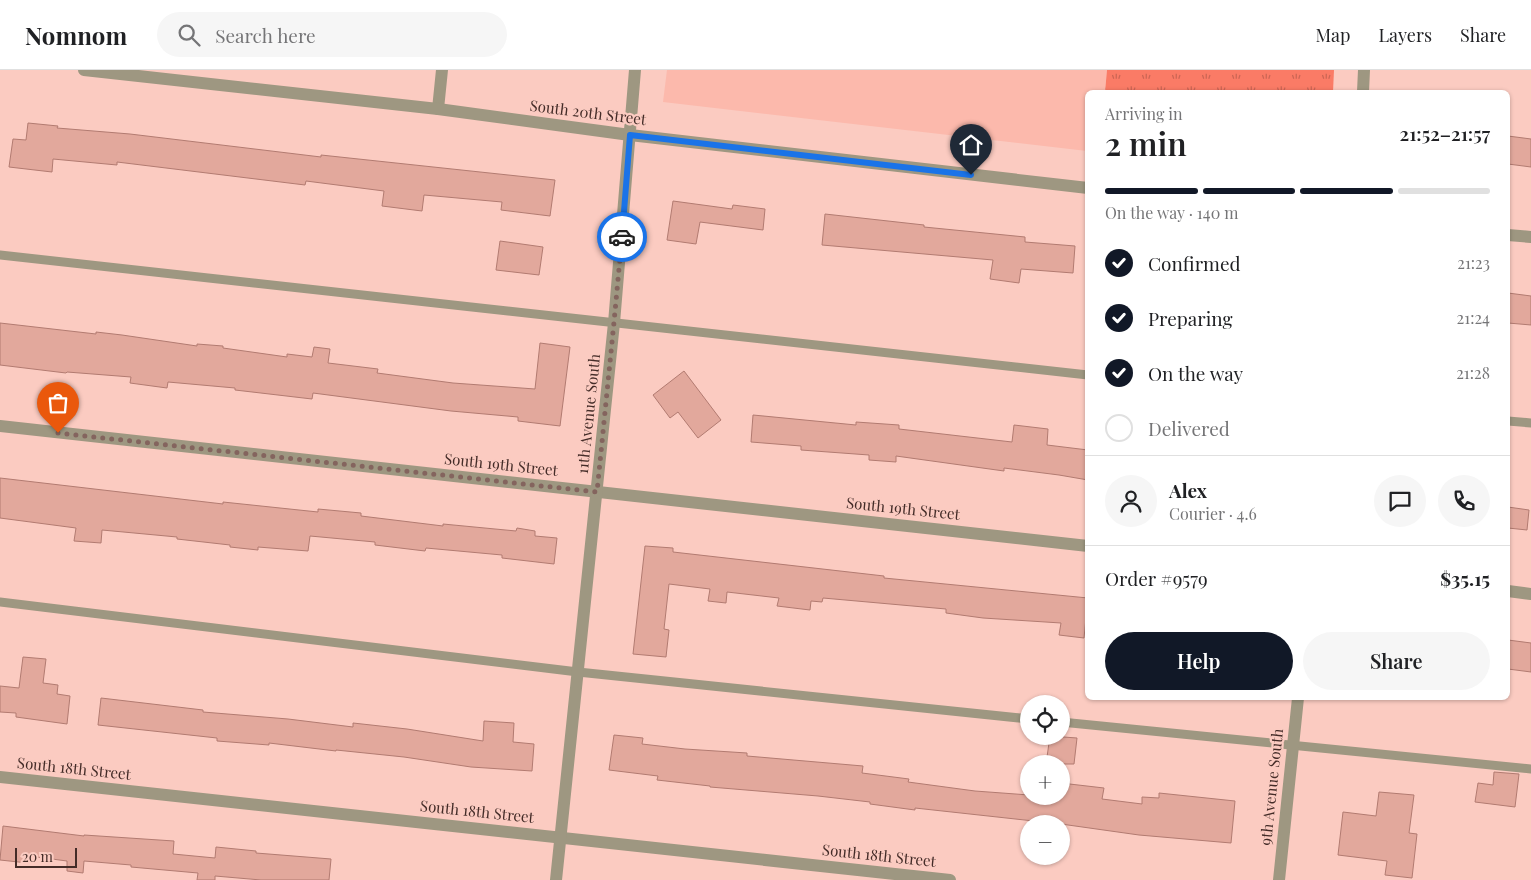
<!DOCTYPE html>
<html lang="en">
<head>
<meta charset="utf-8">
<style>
  :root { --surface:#fff; --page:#f6f6f6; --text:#202124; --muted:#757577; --line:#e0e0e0; --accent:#111827 }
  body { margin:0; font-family:"Playfair Display",serif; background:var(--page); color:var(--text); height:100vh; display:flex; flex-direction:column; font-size:19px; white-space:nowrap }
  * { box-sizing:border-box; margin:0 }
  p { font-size:16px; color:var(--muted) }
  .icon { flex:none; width:28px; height:28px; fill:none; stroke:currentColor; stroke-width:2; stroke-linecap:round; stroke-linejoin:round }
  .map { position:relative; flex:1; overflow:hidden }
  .drawer { position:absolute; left:1085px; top:20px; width:425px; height:610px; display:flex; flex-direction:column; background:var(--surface); border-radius:8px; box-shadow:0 1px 4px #0004 }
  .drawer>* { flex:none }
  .fabs { position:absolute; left:1020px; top:625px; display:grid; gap:10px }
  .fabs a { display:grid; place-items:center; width:50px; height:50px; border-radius:50%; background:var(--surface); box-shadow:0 1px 4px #0004; font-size:25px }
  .scale { position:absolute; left:15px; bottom:12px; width:62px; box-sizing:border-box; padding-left:5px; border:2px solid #442c28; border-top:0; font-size:14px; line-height:18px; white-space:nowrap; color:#442c28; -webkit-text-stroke:4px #fbcbc1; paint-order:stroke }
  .pin { position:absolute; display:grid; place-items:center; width:42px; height:42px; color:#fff; margin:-51px -21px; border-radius:50% 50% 50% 0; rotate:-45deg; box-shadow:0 0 5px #0007 }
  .pin .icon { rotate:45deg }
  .courier { position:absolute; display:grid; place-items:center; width:50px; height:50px; margin:-25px; border:4px solid #1a73e8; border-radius:50%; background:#fff; color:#222; box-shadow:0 1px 6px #0007 }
  .summary em { font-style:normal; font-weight:600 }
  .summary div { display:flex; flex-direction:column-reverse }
  .summary { display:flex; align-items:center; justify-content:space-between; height:85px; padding:0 20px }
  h1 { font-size:32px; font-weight:600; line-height:38px }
  .bar { display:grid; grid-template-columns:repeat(4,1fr); gap:8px 5px; align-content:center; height:60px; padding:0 20px }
  .bar i { height:6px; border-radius:4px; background:var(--line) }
  .bar .active { background:var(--accent) }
  .bar p { grid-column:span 4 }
  .line { display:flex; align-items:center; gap:12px; padding:0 20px; border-top:1px solid var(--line) }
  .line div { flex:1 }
  .round { display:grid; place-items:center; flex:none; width:52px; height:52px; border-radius:26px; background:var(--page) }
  ol { padding:0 20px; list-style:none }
  li { display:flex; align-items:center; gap:15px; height:55px }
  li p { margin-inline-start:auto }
  li .icon { padding:5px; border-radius:50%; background:var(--accent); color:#fff; stroke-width:4 }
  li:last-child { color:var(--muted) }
  li i { width:28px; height:28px; border:2px solid var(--line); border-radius:50% }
  .primary-button { display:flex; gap:10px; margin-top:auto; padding:10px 20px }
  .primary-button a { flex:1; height:58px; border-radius:30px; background:var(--accent); color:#fff; font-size:20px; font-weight:600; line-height:58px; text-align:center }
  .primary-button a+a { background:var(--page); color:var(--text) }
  header { display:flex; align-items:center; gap:30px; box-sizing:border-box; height:70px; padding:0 25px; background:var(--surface); border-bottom:1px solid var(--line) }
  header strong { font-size:24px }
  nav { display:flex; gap:28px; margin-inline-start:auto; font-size:18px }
  .search { width:350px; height:45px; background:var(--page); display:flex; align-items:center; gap:12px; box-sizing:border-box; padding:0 18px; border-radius:28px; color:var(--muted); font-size:19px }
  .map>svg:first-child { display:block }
  .built { fill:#fcb9ac }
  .park { fill:url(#park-tufts) }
  .building { fill:#e2a89c; stroke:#b27b71 }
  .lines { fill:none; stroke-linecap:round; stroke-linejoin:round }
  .service { stroke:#9e9781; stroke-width:9 }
  .minor { stroke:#9e9781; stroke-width:12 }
  .tertiary { stroke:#9e9781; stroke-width:12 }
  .done { stroke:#84645e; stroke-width:5; stroke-dasharray:0 9 }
  .route { stroke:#1a73e8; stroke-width:6 }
  .labels { text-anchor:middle; stroke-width:4.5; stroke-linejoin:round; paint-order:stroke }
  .street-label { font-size:15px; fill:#442c28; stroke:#fbcbc1 }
</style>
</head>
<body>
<header>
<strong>Nomnom</strong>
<div class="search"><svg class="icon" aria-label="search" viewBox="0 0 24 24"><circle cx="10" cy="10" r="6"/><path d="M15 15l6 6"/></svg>Search here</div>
<nav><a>Map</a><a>Layers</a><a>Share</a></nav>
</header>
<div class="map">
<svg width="1531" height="810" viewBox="0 0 1531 810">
  <defs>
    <pattern id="park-tufts" width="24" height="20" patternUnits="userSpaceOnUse" patternTransform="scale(1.25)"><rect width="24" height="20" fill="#fa7b66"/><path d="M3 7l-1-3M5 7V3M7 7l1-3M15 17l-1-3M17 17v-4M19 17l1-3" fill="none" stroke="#cc6554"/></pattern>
  </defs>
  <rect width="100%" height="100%" fill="#fbcbc1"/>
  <path class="built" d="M667 0H1107L1105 22H1088L1087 81 663 32Z"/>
  <path class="park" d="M1107 0H1334L1333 22H1105Z"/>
  <g class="building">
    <path d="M28 53 58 56 57 58 130 64 321 87V85L555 110 550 146 501 140 502 132 424 125 422 141 382 136 384 121 306 111 305 115 117 92V95L53 89 52 102 9 97 13 69 26 70Z"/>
    <path d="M1508 66 1531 69V97L1508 94Z"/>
    <path d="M673 131 732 139 733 135 765 139 763 160 700 152 696 174 667 170Z"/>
    <path d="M825 144 924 155V157L1025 167V172L1075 176 1073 203 1021 199 1019 213 990 209 993 190 822 175Z"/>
    <path d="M500 171 543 177 539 205 496 200Z"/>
    <path d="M1508 223 1531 226V255L1508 253Z"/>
    <path d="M0 253 96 264V262L122 265 197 276V274L223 276V278L287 287V284L312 287 314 277 330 279 328 293 378 299 377 303 453 313 535 319 540 273 570 277 560 356 518 351V347L451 341 313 323 312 329 235 320V318L168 312 167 318 130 313 131 307 67 302 66 303 0 295Z"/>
    <path d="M684 301 721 350 698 368 678 342 670 348 653 325Z"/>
    <path d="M753 345 856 355V352L899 355V359L1012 372 1014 355 1048 359 1047 375 1088 380V410L1059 405 1004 398V401L896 386V392L869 390V385L801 380V376L751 372Z"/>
    <path d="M0 408 223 434V432L318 442V439L361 443V446L443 456V454L516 461 517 458 535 461V466L557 468 554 494 502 488V485L426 478 425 481 375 475V472L310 466 308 481 258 477V480L230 477V475L177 469V467L102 460 101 473 74 471 76 458 0 448Z"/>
    <path d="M1508 437 1529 440 1527 460 1508 458Z"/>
    <path d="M645 476 673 478V482L884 506V508L1088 528 1084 568 1059 565 1061 553 983 548 946 543V539L823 528 822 532 811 531 810 540 777 536 779 528 727 522 726 533 708 531 710 519 669 514 664 559 669 560 666 587 633 584Z"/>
    <path d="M1508 570 1531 573V602L1508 599Z"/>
    <path d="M23 587 46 589 43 613 58 615 57 624 70 626 67 654 16 647V643L0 642V616L19 618Z"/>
    <path d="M101 628 203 640V642L288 649 353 657V653L407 659 483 671 484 651 514 653 513 672 534 674 532 701 471 697 404 687 336 680V681L269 673V675L217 671V668L98 655Z"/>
    <path d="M614 665 643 668 642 674 685 679 747 683V686L863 696 862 703 909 709 908 712 975 721 1029 725V726H1061V713L1104 718 1102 729 1142 734V727L1159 728V723L1235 731 1231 773 1139 765 1061 754 915 738V740L870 734V732L818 726 710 717V716L657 710 658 706 609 700Z"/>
    <path d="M1050 666 1077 668 1074 694H1046Z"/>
    <path d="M1494 702 1519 704 1515 737 1475 732 1478 713 1493 715Z"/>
    <path d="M1379 722 1414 725 1409 763 1417 764 1412 808 1385 805 1387 791 1338 785 1343 742 1376 746Z"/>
    <path d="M3 756 84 766V765L174 771 173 784 215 788 216 777 256 781V783L331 789 329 810H261L215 806V810H197L198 803 131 797V795L84 791 83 803 67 801V791L29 786 28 793 0 790Z"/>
  </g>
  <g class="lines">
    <g class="service">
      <path d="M0 185 1088 305"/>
      <path d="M1508 351 1531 353"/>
      <path d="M0 532 578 602 1029 649"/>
      <path d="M1061 652 1531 699"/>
    </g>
    <g class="minor">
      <path d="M1363 22 1364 0"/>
      <path d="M438 39 442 0"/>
      <path d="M0 356 1088 476"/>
      <path d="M1508 521 1531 524"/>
      <path d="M0 707 950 810"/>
      <path d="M1279 810 1298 628"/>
    </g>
    <g class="tertiary">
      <path d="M84 0 438 39 630 65 1088 118"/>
      <path d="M1508 165 1531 167"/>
      <path d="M556 810 614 253 635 0"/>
    </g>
  </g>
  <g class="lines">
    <path class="done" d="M58 363 597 422 614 252 622 167"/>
    <path class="route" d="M622 167 630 65 971 105"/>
  </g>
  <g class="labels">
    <g class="street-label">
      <text transform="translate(588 43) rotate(7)" y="5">South 20th Street</text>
      <text transform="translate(589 344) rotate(-84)" y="5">11th Avenue South</text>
      <text transform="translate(501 395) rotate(6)" y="5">South 19th Street</text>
      <text transform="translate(903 439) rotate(6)" y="5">South 19th Street</text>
      <text transform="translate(74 699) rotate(6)" y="5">South 18th Street</text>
      <text transform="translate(1272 717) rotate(-84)" y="5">9th Avenue South</text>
      <text transform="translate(477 742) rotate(6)" y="5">South 18th Street</text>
      <text transform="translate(879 786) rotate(6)" y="5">South 18th Street</text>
    </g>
  </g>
</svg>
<div class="fabs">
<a><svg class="icon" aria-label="locate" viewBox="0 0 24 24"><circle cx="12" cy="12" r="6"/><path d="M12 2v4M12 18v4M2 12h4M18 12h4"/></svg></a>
<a>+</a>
<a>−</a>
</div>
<div class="scale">20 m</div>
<div class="pin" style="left:58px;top:363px;background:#ea580c"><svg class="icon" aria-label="bag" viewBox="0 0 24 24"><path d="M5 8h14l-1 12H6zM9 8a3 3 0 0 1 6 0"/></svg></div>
<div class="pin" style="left:971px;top:105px;background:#1f2937"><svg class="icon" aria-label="home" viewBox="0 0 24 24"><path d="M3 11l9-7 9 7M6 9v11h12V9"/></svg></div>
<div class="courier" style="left:622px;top:167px"><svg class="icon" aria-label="car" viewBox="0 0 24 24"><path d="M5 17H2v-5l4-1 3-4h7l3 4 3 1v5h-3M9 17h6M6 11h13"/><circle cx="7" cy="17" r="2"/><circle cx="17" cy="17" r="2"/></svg></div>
<section class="drawer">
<div class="summary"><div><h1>2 min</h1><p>Arriving in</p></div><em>21:52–21:57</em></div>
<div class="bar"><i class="active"></i><i class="active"></i><i class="active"></i><i></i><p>On the way · 140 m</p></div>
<ol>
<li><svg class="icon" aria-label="check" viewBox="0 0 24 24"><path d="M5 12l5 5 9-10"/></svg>Confirmed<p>21:23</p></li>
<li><svg class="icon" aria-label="check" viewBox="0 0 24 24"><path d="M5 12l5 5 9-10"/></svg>Preparing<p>21:24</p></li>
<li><svg class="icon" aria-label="check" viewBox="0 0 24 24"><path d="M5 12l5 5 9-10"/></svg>On the way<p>21:28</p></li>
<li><i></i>Delivered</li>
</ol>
<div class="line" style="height:90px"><a class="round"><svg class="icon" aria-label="person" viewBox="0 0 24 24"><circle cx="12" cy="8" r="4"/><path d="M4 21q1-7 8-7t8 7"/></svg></a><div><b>Alex</b><p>Courier · 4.6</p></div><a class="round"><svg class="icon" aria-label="chat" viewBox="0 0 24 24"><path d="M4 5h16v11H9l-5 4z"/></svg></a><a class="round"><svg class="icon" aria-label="phone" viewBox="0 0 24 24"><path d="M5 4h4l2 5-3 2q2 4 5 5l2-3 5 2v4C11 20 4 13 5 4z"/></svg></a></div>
<div class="line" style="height:65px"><div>Order #9579</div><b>$35.15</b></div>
<div class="primary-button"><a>Help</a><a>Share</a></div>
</section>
</div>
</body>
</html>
